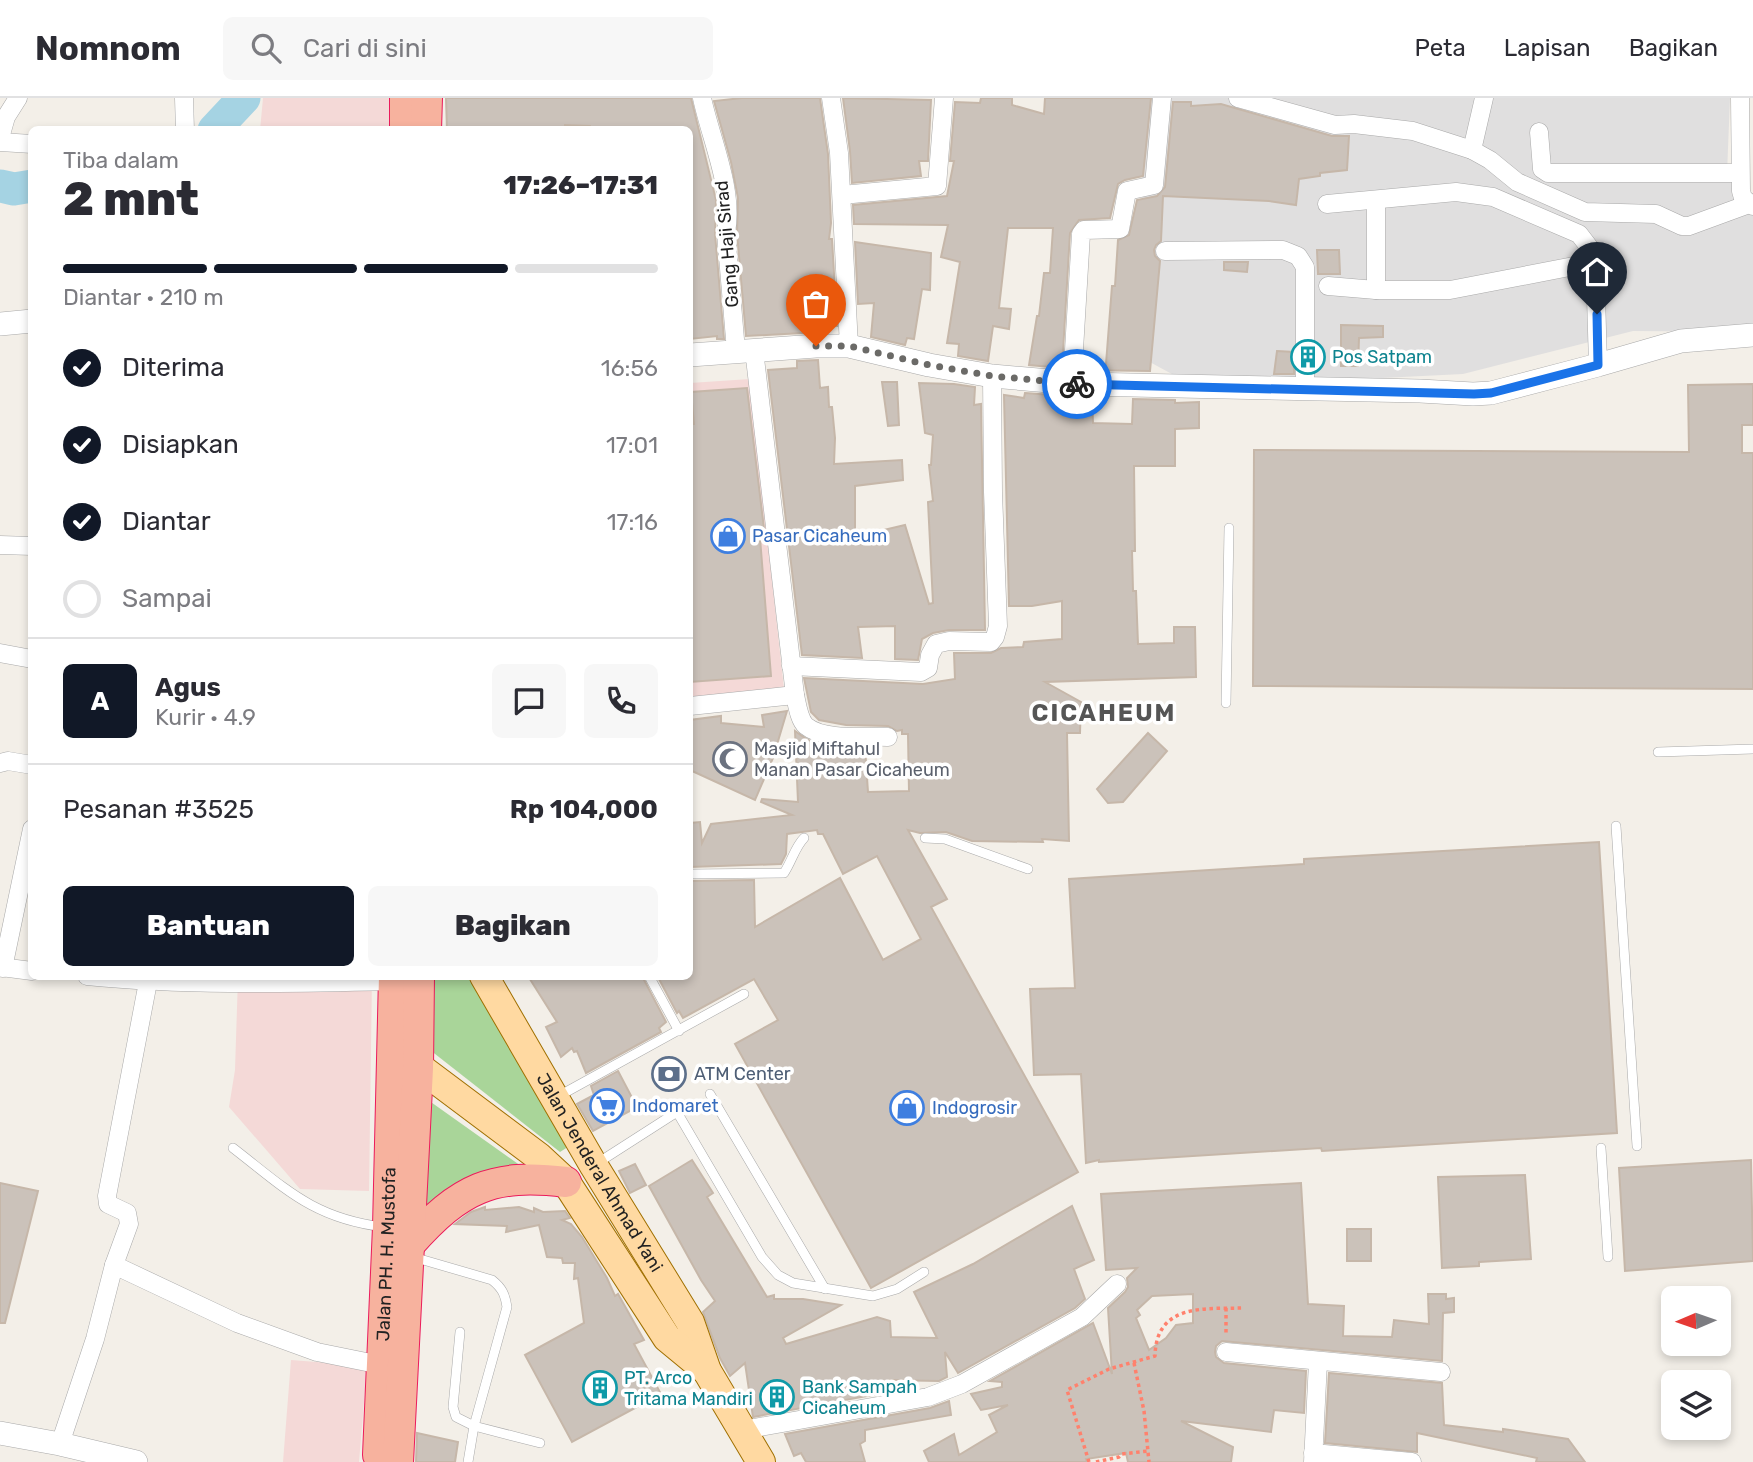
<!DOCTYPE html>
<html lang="id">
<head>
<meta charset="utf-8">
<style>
  :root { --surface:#fff; --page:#f7f7f7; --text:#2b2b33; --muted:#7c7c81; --line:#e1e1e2; --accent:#111827 }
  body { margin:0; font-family:Rubik,sans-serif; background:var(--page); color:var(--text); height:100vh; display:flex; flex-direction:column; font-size:26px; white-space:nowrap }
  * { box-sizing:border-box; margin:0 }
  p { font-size:23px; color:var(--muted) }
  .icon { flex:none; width:38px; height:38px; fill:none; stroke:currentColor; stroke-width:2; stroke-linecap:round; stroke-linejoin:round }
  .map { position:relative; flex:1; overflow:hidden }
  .details { position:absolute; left:28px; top:28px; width:665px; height:854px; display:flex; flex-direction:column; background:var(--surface); border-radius:10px; box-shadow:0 4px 10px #0003 }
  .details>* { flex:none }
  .needle { width:46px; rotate:268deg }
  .controls { position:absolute; left:1661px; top:1188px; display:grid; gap:14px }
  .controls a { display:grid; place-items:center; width:70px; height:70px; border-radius:10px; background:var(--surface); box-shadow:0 4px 10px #0003; font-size:35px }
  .pin { position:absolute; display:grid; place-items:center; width:60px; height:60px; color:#fff; margin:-72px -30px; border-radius:50% 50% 50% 0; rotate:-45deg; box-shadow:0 0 7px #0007 }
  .pin .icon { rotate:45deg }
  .courier { position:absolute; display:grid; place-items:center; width:70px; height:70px; margin:-35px; border:5px solid #1a73e8; border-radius:50%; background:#fff; color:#222; box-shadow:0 2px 9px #0007 }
  .headline em { font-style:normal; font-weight:800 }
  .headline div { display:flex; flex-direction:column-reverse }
  .headline { display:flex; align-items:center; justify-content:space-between; height:119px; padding:0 35px }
  h1 { font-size:46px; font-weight:800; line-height:52px }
  .bar { display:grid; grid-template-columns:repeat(4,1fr); gap:10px 7px; align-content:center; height:84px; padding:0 35px }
  .bar i { height:9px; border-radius:5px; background:var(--line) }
  .bar .active { background:var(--accent) }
  .bar p { grid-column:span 4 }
  .line { display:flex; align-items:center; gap:18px; padding:0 35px; border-top:2px solid var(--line) }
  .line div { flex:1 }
  .round { display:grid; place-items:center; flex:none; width:74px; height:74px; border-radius:10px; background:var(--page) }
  ol { padding:0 35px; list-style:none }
  li { display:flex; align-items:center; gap:21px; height:77px }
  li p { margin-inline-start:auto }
  li .icon { padding:7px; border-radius:50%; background:var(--accent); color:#fff; stroke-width:4 }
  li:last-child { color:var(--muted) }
  li i { width:38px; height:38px; border:4px solid var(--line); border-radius:50% }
  .action { display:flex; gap:14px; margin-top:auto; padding:14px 35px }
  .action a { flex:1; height:80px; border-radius:10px; background:var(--accent); color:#fff; font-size:28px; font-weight:800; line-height:80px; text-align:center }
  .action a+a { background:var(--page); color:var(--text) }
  header { display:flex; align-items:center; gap:42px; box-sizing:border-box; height:98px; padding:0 35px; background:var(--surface); border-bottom:2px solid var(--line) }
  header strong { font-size:33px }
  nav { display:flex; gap:38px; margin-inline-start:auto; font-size:24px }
  .search { width:490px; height:63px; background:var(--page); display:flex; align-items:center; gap:18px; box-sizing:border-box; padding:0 24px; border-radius:10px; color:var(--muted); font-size:26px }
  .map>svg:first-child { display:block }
  .residential { fill:#e0dfdf }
  .commercial { fill:#f4d9d7 }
  .forest { fill:#a9d599 }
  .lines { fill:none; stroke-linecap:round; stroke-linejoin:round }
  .river { stroke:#a5d3e3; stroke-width:33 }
  .building { fill:#cbc2ba; stroke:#c6b7a9; stroke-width:2; fill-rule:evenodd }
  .service-casing { stroke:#a9a9a9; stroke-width:10 }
  .minor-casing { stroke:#a9a9a9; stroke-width:19 }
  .tertiary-casing { stroke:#a9a9a9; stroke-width:24 }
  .primary-casing { stroke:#a07000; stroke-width:30 }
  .trunk-casing { stroke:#eb1b5b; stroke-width:32 }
  .path { stroke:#ff816d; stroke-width:3.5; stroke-dasharray:3.5 3.5; stroke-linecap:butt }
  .service { stroke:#fff; stroke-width:9 }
  .minor { stroke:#fff; stroke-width:18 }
  .tertiary { stroke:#fff; stroke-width:23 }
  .primary { stroke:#ffd9a1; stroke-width:28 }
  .trunk { stroke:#f7b29e; stroke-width:30 }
  .done { stroke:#6b6a67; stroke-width:7; stroke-dasharray:0 12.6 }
  .route { stroke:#1a73e8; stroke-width:9 }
  .labels { text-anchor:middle; stroke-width:7; stroke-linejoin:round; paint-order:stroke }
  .street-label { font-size:18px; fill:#222; stroke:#fff }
  .culture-label { font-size:18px; fill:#0d838f; stroke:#fff; text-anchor:start }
  .shop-label { font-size:18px; fill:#366cbe; stroke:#fff; text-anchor:start }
  .worship-label { font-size:18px; fill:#5b616d; stroke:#fff; text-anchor:start }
  .service-label { font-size:18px; fill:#4e5e75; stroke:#fff; text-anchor:start }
  .district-label { font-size:24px; font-weight:bold; letter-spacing:2px; fill:#555; stroke:#fff }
</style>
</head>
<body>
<header>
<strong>Nomnom</strong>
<div class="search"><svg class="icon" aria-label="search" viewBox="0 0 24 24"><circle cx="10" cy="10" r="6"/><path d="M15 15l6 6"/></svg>Cari di sini</div>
<nav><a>Peta</a><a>Lapisan</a><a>Bagikan</a></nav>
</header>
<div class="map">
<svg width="1753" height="1364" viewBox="0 0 1753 1364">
  <rect width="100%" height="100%" fill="#f3efe8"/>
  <path class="residential" d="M1140 0H1730L1727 76 1753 110V234L1633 233 1463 276 1196 289 1146 262Z"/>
  <g class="commercial">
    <path d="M263 0H392L390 31 260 32Z"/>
    <path d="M750 281 784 591 690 599V285Z"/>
    <path d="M238 879H372L369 1093 300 1091 229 1009 235 972Z"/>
    <path d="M291 1262 367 1268 359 1364H283Z"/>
  </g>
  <g class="forest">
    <path d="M432 879H470L571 1047 560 1054 430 952Z"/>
    <path d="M428 1002 521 1068C478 1070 453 1098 420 1123Z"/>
  </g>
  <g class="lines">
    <g class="river">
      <path d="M214 32 244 0"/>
      <path d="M0 88 14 91 32 88"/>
    </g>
  </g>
  <g class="building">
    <path d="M446 0H691L716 102 715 136 724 241H717V238L690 241V32H591L590 28 565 27V32H447Z"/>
    <path d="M742 0H820L828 56 831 125 829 141H832L837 228 820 227V234L746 238 737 135 738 100 731 64 714 3Z"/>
    <path d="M843 0 931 2 928 63H919L921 78 852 85 850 53Z"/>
    <path d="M981 0H1012V7L1044 16 1045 0H1151L1143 78 1125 82 1118 86 1110 120 1079 122 1070 135 1062 270 1029 267 1037 218H1039L1044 175H1050L1053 130H1008L999 210 1011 211 1009 231 993 228 988 263 958 258 959 246 947 245 960 164 941 159 948 127 854 126 853 107 947 98 954 63H950L955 4 980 5Z"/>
    <path d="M1173 4H1191V8L1221 6 1332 38H1349L1347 72 1320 75V78L1299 81 1296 107 1269 103 1163 98 1161 143 1156 147 1154 152 1155 158 1160 163 1150 273 1084 272 1085 266H1106L1112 188H1115L1118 142 1129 137 1137 102 1157 98 1165 89Z"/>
    <path d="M855 144 931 155 930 192 922 191 914 241 907 240 905 247 871 239 874 205 858 206Z"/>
    <path d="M1317 152H1339L1340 176H1318Z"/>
    <path d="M1224 164H1248L1247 174 1224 172Z"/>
    <path d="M1341 227 1383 228V239L1359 240 1358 268H1341Z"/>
    <path d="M1277 253 1294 254V276H1274Z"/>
    <path d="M818 262 820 290 828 289 829 309H832L835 340 834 366 902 362 903 382 855 388V434L867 433V436L905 427 929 506 933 505 928 404 933 403 929 367H931L933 337 925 335 919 285 954 286 975 289 974 307 981 306 985 532H949L933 535 922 541 918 562 895 561V528L858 529 862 560 802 557 768 272 797 270V263Z"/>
    <path d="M882 284H897L899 327 888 328Z"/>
    <path d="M1753 286V327H1742V355H1753V591L1253 588 1254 352 1689 354 1688 287Z"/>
    <path d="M747 290 765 439 760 440 771 578 690 584V326H694L691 294Z"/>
    <path d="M1025 295 1092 300 1093 325 1132 326 1133 301 1175 302V305L1199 304V330L1175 331V368H1134L1135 453H1132L1133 493H1136L1138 546 1174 545V529H1195L1196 579 1045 584 1081 604 1080 635H1067L1069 743 1042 741 1043 744 972 743 946 734 920 735 908 732 947 801 931 809 1078 1074 871 1190 735 946 778 922 754 881 683 920 679 913 677 915 659 881 663 878H690V783L754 782 755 829 840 780 883 862 921 841 877 758 843 776 823 736H818L817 732 787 736 786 756 781 766 690 769V725L700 724 702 745 711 726 792 717 761 704 762 701 798 704 795 633 808 642 821 647 865 650 868 694 909 693 908 636H902V632L897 633 888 628 846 627 819 622 811 614 804 580 923 586 955 581 954 555H991L1001 550 1023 549 1024 544 1062 541V503L1032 508H1009L1004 297 1024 300Z"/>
    <path d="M787 613 773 660 755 702 690 672V622L721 618V625L764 629 762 617Z"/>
    <path d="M1148 635 1167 653 1123 704 1108 705 1097 691Z"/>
    <path d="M1599 744 1617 1035 1322 1053 1321 1050 1099 1064V1062L1086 1065 1081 976 1034 977 1030 891 1075 890 1069 781 1304 766V761Z"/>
    <path d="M528 878H642L666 924 659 930 661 934 586 975 577 953 574 954 572 950 561 959 546 929 557 924Z"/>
    <path d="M618 973 637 1009 593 1033 577 1006 594 997 591 988Z"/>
    <path d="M692 1062 713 1095 707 1099 767 1199 774 1197V1201H803L841 1207 783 1240 786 1246 877 1219 890 1223 891 1239 937 1240 914 1194 973 1166 1072 1108 1094 1162 1074 1171 1085 1201 1075 1210 958 1275 945 1254 947 1279 939 1283 888 1282 889 1294 753 1319 745 1265 730 1278 720 1260 703 1214 715 1203 701 1182 649 1088Z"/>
    <path d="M1751 1062 1753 1163 1625 1173 1619 1070Z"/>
    <path d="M635 1066 646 1087 630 1095 619 1073Z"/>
    <path d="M1525 1077 1531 1161 1479 1164V1168L1442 1170 1438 1079Z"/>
    <path d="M0 1085 38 1093 5 1225H0Z"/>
    <path d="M1301 1085 1308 1206 1344 1208 1343 1238 1392 1239 1394 1222 1429 1226 1428 1196H1446V1201L1454 1200V1214L1443 1215 1442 1263 1222 1243 1216 1248 1215 1254 1216 1259 1224 1265 1306 1273 1304 1315 1274 1312 1271 1334 1181 1323 1233 1349 1231 1364H1128L1126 1355 1086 1361 1087 1364H929L924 1353 954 1336 959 1357 997 1334 989 1317 1008 1307 981 1312 971 1296 1002 1289V1284L990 1283 1093 1225 1112 1276 1108 1210 1125 1194 1128 1189 1127 1180 1137 1170 1106 1172 1101 1096ZM1193 1196V1225L1176 1227 1166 1240 1149 1252 1136 1220 1140 1217 1137 1212 1152 1198Z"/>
    <path d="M485 1109V1112L519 1109 534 1114V1110L543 1114 565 1113 570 1120 562 1122 571 1126 582 1139 607 1180 615 1198 618 1196 644 1242 634 1246 661 1296 572 1344 525 1257 584 1225 578 1180 574 1181 575 1165H563L562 1160 547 1159 539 1127 506 1134 507 1128 455 1126 471 1114Z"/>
    <rect x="1347" y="1131" width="24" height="32"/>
    <path d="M1329 1275 1442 1285 1444 1327 1503 1334V1331L1568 1341 1585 1364H1536L1537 1360 1417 1335V1354L1325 1345Z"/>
    <path d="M949 1303 951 1317 865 1332V1343L860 1346 865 1364H806L801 1355 794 1358 785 1336 930 1310Z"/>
    <path d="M417 1335 458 1344 455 1364H416Z"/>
  </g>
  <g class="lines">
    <g class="service-casing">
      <g id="service">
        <path d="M1226 605 1229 430"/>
        <path d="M1658 654 1753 651"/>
        <path d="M1616 728 1637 1048"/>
        <path d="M925 740 945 741 1028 771"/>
        <path d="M690 776 784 775C792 763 795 749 804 740"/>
        <path d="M649 878 679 933"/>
        <path d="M710 996 825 1191"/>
        <path d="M557 999 744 896"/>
        <path d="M233 1050C286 1091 313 1120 383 1129"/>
        <path d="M1601 1050 1608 1159"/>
        <path d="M596 1066 677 1014 762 1159 778 1177 793 1185 873 1198 897 1191 924 1174"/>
        <path d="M413 1159 492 1182C502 1190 505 1196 507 1209L474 1328 468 1364"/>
        <path d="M460 1234 453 1309 456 1319 474 1328 540 1345"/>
      </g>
    </g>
    <g class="minor-casing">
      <g id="minor">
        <path d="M184 0 185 32"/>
        <path d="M702 0C711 42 734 91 726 135L736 253"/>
        <path d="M831 0 839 55 849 248"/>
        <path d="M1238 0 1335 27 1354 26 1413 33 1472 52 1490 62 1517 84 1585 114 1656 116 1682 128H1689L1749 106"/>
        <path d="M1740 0 1741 93 1743 100 1753 108"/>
        <path d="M1539 34 1542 71 1548 75H1739"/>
        <path d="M0 40 6 19 18 0"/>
        <path d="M0 44 32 46"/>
        <path d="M1472 52 1484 0"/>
        <path d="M842 97 937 88 944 0"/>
        <path d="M1376 102V192"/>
        <path d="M1327 106 1456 94 1493 99 1579 136 1589 149 1595 164 1598 267"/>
        <path d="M1165 153 1283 152 1298 158 1305 169V291"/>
        <path d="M1328 188 1376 192H1450L1595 164"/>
        <path d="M754 252 795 597C797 606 799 622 806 628 824 643 865 638 888 639"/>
        <path d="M1072 285 1081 136 1084 132 1120 131 1127 93 1154 87 1162 0"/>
        <path d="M0 447 32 448"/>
        <path d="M0 555 32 561"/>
        <path d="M791 568 921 574 928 570 930 557 936 546 949 543 991 544 995 539 998 528 993 394 992 278"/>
        <path d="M690 608 795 597"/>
        <path d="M0 665 8 663 32 667"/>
        <path d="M0 869 32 873"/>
        <path d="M3 870 32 731"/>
        <path d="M87 878C189 888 292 885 394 883"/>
        <path d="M114 1167 237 1225 317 1254 381 1267"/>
        <path d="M1226 1254 1441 1274"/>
        <path d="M743 1332 928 1299 962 1286 1082 1219 1117 1186"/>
        <path d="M60 1346 95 1241 114 1167 129 1126 127 1115 108 1106 107 1098 148 884"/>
        <path d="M1313 1355 1412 1364"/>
        <path d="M1313 1364 1318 1264"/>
      </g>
    </g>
    <g class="tertiary-casing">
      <g id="tertiary">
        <path d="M0 226 32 223"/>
        <path d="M690 257 816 248H849L929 267 992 278 1084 286 1420 293 1473 296 1491 295 1598 267 1681 243 1753 237"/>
        <path d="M0 1335 60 1346 136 1364"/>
      </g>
    </g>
    <g class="primary-casing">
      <g id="primary">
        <path id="s1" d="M484 878 594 1068 690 1224 707 1273 761 1364"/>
        <path d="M403 957 539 1059 566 1084 667 1240 707 1273"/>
      </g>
    </g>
    <g class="trunk-casing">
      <g id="trunk">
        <path d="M405 32V0"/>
        <path d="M426 32 427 0"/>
        <path d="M410 1146C460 1090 492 1075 566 1084"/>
        <path id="s2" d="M378 1357 388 1129 394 878"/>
        <path d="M398 1364 418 970 419 878"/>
      </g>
    </g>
    <g class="path">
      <path d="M1226 1210V1237"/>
      <path d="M1134 1265 1144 1313 1149 1364"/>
      <path d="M1089 1364 1067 1292 1109 1271 1155 1258C1156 1205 1205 1211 1243 1210"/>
      <path d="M1096 1364 1119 1359 1122 1356 1148 1353"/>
    </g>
    <use href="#service" class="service"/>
    <use href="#minor" class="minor"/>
    <use href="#tertiary" class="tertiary"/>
    <use href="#primary" class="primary"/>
    <use href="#trunk" class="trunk"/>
  </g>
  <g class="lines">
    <path class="done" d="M816 248H849L929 267 992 278 1077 286"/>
    <path class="route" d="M1077 286 1474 296 1491 295 1598 267 1597 216"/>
  </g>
  <defs>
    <g id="building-ring" transform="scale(1.75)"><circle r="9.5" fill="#fff" stroke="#0f9aa8" stroke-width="1.5"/><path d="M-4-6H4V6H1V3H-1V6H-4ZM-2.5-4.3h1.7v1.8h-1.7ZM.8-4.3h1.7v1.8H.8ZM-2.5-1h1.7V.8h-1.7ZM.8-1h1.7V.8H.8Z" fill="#0f9aa8"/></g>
    <g id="shop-ring" transform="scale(1.75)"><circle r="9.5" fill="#fff" stroke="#3f7fe0" stroke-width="1.5"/><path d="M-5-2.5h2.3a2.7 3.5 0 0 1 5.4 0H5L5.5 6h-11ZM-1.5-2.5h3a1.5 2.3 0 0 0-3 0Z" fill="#3f7fe0"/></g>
    <g id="mosque-ring" transform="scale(1.75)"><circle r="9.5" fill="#fff" stroke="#6b7280" stroke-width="1.5"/><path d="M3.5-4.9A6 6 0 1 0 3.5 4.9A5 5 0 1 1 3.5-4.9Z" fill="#6b7280"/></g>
    <g id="bank-ring" transform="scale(1.75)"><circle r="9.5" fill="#fff" stroke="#5c6f8a" stroke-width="1.5"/><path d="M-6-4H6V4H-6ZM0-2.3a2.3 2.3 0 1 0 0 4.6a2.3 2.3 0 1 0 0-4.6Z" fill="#5c6f8a"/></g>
    <g id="supermarket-ring" transform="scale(1.75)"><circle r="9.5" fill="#fff" stroke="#3f7fe0" stroke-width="1.5"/><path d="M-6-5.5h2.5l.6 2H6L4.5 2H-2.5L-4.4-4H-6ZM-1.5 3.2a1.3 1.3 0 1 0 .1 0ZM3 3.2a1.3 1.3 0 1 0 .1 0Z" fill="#3f7fe0"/></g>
  </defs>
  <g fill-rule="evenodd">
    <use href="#building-ring" x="1308" y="259"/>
    <use href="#shop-ring" x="728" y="438"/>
    <use href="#mosque-ring" x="730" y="661"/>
    <use href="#bank-ring" x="669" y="976"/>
    <use href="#supermarket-ring" x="607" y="1008"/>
    <use href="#shop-ring" x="907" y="1010"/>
    <use href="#building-ring" x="600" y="1290"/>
    <use href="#building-ring" x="777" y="1299"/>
  </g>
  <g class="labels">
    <g class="street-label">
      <text transform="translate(727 146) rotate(-95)" y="6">Gang Haji Sirad</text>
      <text dy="6" stroke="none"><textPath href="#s1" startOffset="228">Jalan Jenderal Ahmad Yani</textPath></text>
      <text dy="6" stroke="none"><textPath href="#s2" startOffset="201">Jalan PH. H. Mustofa</textPath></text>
    </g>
    <g class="culture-label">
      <text x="1332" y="265">Pos Satpam</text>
      <text x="624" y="1286">PT. Arco<tspan x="624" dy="21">Tritama Mandiri</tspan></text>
      <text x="802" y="1295">Bank Sampah<tspan x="802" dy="21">Cicaheum</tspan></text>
    </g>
    <g class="shop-label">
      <text x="752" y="444">Pasar Cicaheum</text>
      <text x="632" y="1014">Indomaret</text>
      <text x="932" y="1016">Indogrosir</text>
    </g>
    <g class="worship-label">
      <text x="754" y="657">Masjid Miftahul<tspan x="754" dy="21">Manan Pasar Cicaheum</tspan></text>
    </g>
    <g class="service-label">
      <text x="694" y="982">ATM Center</text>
    </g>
    <g class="district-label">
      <text x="1104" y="623">CICAHEUM</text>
    </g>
  </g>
</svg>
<div class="controls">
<a><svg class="needle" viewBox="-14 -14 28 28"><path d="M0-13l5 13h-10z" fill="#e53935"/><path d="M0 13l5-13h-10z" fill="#7c7c81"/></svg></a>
<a><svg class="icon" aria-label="layers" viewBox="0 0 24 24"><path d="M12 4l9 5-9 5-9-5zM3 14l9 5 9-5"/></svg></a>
</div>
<div class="pin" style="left:816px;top:248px;background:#ea580c"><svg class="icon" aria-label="bag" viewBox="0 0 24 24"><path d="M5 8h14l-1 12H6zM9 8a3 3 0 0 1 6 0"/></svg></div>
<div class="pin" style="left:1597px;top:216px;background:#1f2937"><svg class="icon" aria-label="home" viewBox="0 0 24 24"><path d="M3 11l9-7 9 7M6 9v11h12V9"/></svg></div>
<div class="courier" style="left:1077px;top:286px"><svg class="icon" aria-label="bike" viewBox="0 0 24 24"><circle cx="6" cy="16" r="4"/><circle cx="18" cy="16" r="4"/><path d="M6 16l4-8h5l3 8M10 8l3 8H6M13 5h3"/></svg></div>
<section class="details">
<div class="headline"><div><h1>2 mnt</h1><p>Tiba dalam</p></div><em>17:26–17:31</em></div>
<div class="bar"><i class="active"></i><i class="active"></i><i class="active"></i><i></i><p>Diantar · 210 m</p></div>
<ol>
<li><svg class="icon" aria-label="check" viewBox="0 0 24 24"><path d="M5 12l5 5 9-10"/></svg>Diterima<p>16:56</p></li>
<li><svg class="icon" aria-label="check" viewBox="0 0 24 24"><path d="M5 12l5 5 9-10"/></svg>Disiapkan<p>17:01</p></li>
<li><svg class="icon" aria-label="check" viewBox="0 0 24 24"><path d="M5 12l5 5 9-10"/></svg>Diantar<p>17:16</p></li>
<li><i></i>Sampai</li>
</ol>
<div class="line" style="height:126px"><b class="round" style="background:var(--accent);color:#fff">A</b><div><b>Agus</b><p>Kurir · 4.9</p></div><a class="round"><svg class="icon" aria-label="chat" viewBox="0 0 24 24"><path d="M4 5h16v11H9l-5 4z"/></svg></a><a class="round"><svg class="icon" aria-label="phone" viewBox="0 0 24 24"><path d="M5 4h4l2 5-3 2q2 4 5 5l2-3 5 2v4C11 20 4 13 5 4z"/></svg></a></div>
<div class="line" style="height:91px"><div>Pesanan #3525</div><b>Rp 104,000</b></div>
<div class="action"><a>Bantuan</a><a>Bagikan</a></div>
</section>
</div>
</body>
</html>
